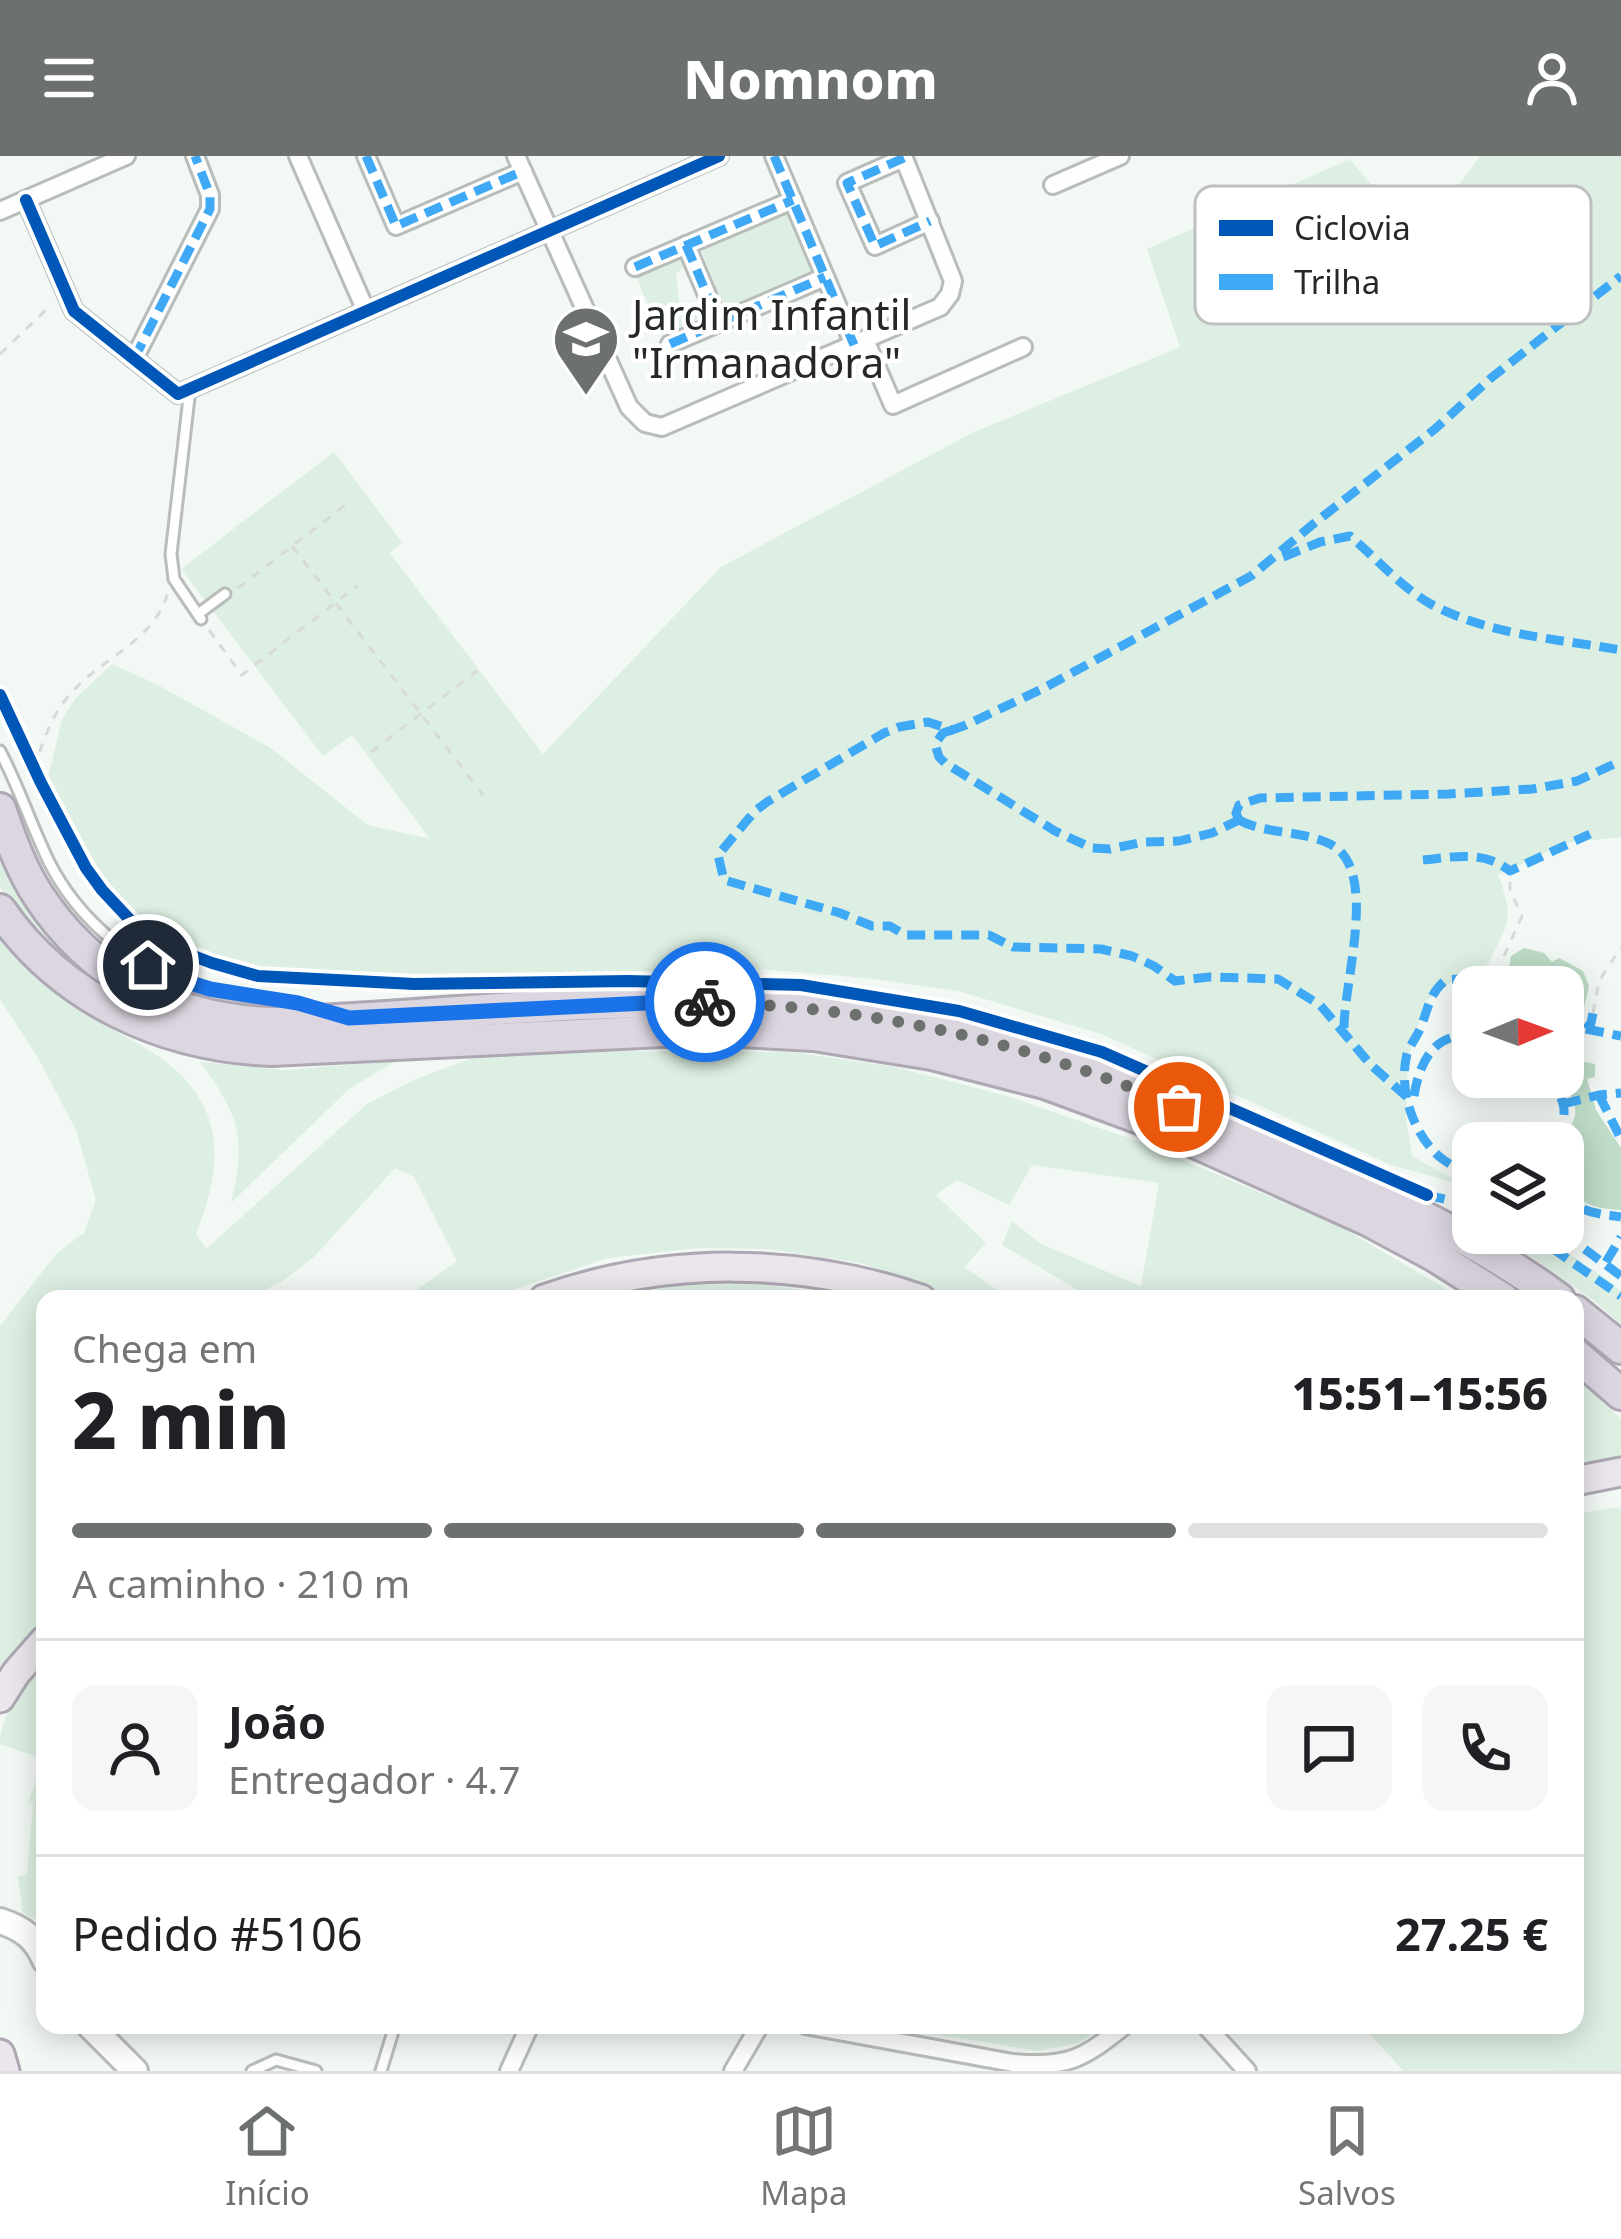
<!DOCTYPE html>
<html lang="pt">
<head>
<meta charset="utf-8">
<style>
  :root { --surface:#fff; --page:#f6f6f6; --text:#202124; --muted:#757577; --line:#e0e0e0; --accent:#6d716e }
  body { margin:0; font-family:"Noto Sans",sans-serif; background:var(--page); color:var(--text); height:100vh; display:flex; flex-direction:column; font-size:45px; white-space:nowrap }
  * { box-sizing:border-box; margin:0 }
  p { font-size:39px; color:var(--muted) }
  .icon { flex:none; width:66px; height:66px; fill:none; stroke:currentColor; stroke-width:2; stroke-linecap:round; stroke-linejoin:round }
  .map { position:relative; flex:1; overflow:hidden }
  .side { position:absolute; left:36px; top:1134px; width:1548px; height:744px; display:flex; flex-direction:column; background:var(--surface); border-radius:24px; box-shadow:0 6px 30px #0003 }
  .side>* { flex:none }
  .needle { width:78px; rotate:89deg }
  .buttons { position:absolute; left:1452px; top:810px; display:grid; gap:24px }
  .buttons a { display:grid; place-items:center; width:132px; height:132px; border-radius:24px; background:var(--surface); box-shadow:0 6px 30px #0003; font-size:60px }
  .pin { position:absolute; display:grid; place-items:center; width:102px; height:102px; color:#fff; margin:-51px; border:6px solid #fff; border-radius:50%; box-shadow:0 3px 12px #0007 }
  .courier { position:absolute; display:grid; place-items:center; width:120px; height:120px; margin:-60px; border:9px solid #1a73e8; border-radius:50%; background:#fff; color:#222; box-shadow:0 3px 15px #0007 }
  .summary em { font-style:normal; font-weight:800 }
  .summary div { display:flex; flex-direction:column-reverse }
  .summary { display:flex; align-items:center; justify-content:space-between; height:204px; padding:0 36px }
  h1 { font-size:78px; font-weight:800; line-height:90px }
  .bar { display:grid; grid-template-columns:repeat(4,1fr); gap:18px 12px; align-content:center; height:144px; padding:0 36px }
  .bar i { height:15px; border-radius:9px; background:var(--line) }
  .bar .on { background:var(--accent) }
  .bar p { grid-column:span 4 }
  .line { display:flex; align-items:center; gap:30px; padding:0 36px; border-top:3px solid var(--line) }
  .line div { flex:1 }
  .round { display:grid; place-items:center; flex:none; width:126px; height:126px; border-radius:24px; background:var(--page) }
  header { display:flex; justify-content:space-between; align-items:center; height:156px; padding:0 36px; background:var(--accent); color:#fff; font-size:54px; font-weight:800 }
  .tabs { display:flex; justify-content:space-around; align-items:center; height:168px; border-top:3px solid var(--line); background:var(--surface); font-size:33px; color:var(--muted) }
  .tabs a { display:grid; justify-items:center; gap:6px }
  .tabs .on { color:var(--accent) }
  .map>svg:first-child { display:block }
  .green { fill:#ddefe2 }
  .water { fill:#bedcc7 }
  .lines { fill:none; stroke-linecap:round; stroke-linejoin:round }
  .lane-casing { stroke:#b9bdba; stroke-width:15 }
  .street-casing { stroke:#b9bdba; stroke-width:22 }
  .secondary-casing { stroke:#b9bdba; stroke-width:30 }
  .primary-casing { stroke:#ada8b3; stroke-width:33 }
  .highway-casing { stroke:#ada8b3; stroke-width:36 }
  .path { stroke:#d8dad9; stroke-width:3; stroke-dasharray:9 9; stroke-linecap:butt }
  .lane { stroke:#fdfefd; stroke-width:9 }
  .street { stroke:#fdfefd; stroke-width:16 }
  .secondary { stroke:#fdfefd; stroke-width:24 }
  .primary { stroke:#eae6ec; stroke-width:27 }
  .highway { stroke:#dcd6e0; stroke-width:30 }
  .quiet { stroke:#3fa9f5; stroke-width:9; stroke-dasharray:18 9; stroke-linecap:butt }
  .cycleway-casing { stroke:#fff; stroke-width:20 }
  .cycleway { stroke:#0057b8; stroke-width:12 }
  .done { stroke:#6d716e; stroke-width:12; stroke-dasharray:0 21.6 }
  .route { stroke:#1a73e8; stroke-width:15 }
  .labels { text-anchor:middle; stroke-width:9; stroke-linejoin:round; paint-order:stroke }
  .poi-label { font-size:42px; fill:#252926; stroke:#fff; text-anchor:start }
  .key { fill:#fff; stroke:#bebfbe; stroke-width:3 }
  .key-label { font-size:33px; fill:#252926 }
</style>
</head>
<body>
<header><svg class="icon" aria-label="menu" viewBox="0 0 24 24"><path d="M4 6h16M4 12h16M4 18h16"/></svg>Nomnom<svg class="icon" aria-label="person" viewBox="0 0 24 24"><circle cx="12" cy="8" r="4"/><path d="M4 21q1-7 8-7t8 7"/></svg></header>
<div class="map">
<svg width="1621" height="1915" viewBox="0 0 1621 1915">
  <rect width="100%" height="100%" fill="#f2f8f4"/>
  <g class="green">
    <path d="M1480 0H1621V681L1565 687 1498 719C1515 763 1508 767 1488 808L1458 821 1425 846 1408 903 1406 962 1412 1000 1464 1029 1391 1009 1101 878 958 835 866 822 731 811 530 825 284 819 214 805 160 781 119 746 89 711 47 626 62 563 76 542 112 508 156 528 269 591 368 669 430 683 352 579 323 600 181 413 334 296 402 386 390 397 543 598 721 411 974 276 1180 191 1147 93 1350 3 1418 85Z"/>
    <path d="M795 51 822 114 726 155 700 91Z"/>
    <path d="M681 97 685 108 676 119 679 145 693 157 704 155 709 165 663 186 635 117Z"/>
    <path d="M0 696C16 730 33 765 61 791 89 816 122 837 152 860L73 814 30 774 0 731Z"/>
    <path d="M0 782C26 810 52 834 83 856 106 872 132 883 155 898 226 946 225 1005 196 1078L206 1093 367 948 414 924 475 901 584 895 792 896 895 911 1007 940 1143 987 1341 1071 1443 1131 1454 1143H1093L1002 1089 1012 1065 1041 1088 1141 1130 1159 1027 1032 1009 1009 1049 957 1024 936 1039 986 1087 964 1111 1010 1143H960L861 1107 766 1093 699 1092 608 1102 485 1143H404L457 1105 414 1021 395 1012 314 1101 281 1126 245 1143H45V1465L0 1510V1170L57 1097 84 1077 96 1044 76 974 38 902 0 843Z"/>
    <path d="M396 905 349 933 231 1047C247 982 239 959 200 906L286 914Z"/>
    <path d="M1497 1077H1539L1612 1127 1621 1136V1169L1595 1145Z"/>
    <path d="M709 1127 761 1128 865 1143H601L628 1135Z"/>
    <path d="M1580 1225 1621 1263V1305L1575 1313V1234Z"/>
    <path d="M1621 1351V1915H1404L1361 1869H1575V1358Z"/>
    <path d="M45 1505V1770L23 1756 18 1721 27 1718 33 1648 28 1647 43 1603 0 1588C0 1558 26 1526 45 1505Z"/>
    <path d="M881 1869H1108L1078 1887 1037 1895Z"/>
  </g>
  <g class="water">
    <path d="M1524 792 1544 797 1552 806 1559 802 1583 815 1589 830 1583 856 1571 858 1563 851V831H1520C1508 824 1508 813 1511 800Z"/>
    <path d="M1563 896 1576 899 1579 905 1595 908V921L1587 923 1596 954 1621 992V1054C1579 1053 1554 1034 1563 988 1566 975 1577 966 1575 952 1573 939 1563 930 1554 921H1563Z"/>
  </g>
  <g class="lines">
    <g class="lane-casing">
      <g id="lane">
        <path d="M190 233 171 398 174 423 201 463"/>
        <path d="M198 458 225 438"/>
        <path d="M0 595C19 631 31 669 49 706 78 763 132 809 194 829 235 842 279 841 321 854"/>
        <path d="M252 1915 276 1904 316 1915"/>
        <path d="M381 1915 395 1869"/>
      </g>
    </g>
    <g class="street-casing">
      <g id="street">
        <path d="M298 0 366 155"/>
        <path d="M366 0 396 70 523 15"/>
        <path d="M516 0 629 251 645 267 662 271 940 151 950 138 953 125 903 0"/>
        <path d="M774 0 854 189"/>
        <path d="M904 2 847 27 875 90 930 65"/>
        <path d="M1053 29 1120 0"/>
        <path d="M26 44 74 155 178 238 719 0"/>
        <path d="M0 55 126 0"/>
        <path d="M686 89 719 167"/>
        <path d="M635 111 793 44"/>
        <path d="M865 184 893 249 1023 191"/>
        <path d="M670 188 825 121"/>
        <path d="M134 203 210 53V39L195 0"/>
        <path d="M805 1869 1013 1907C1068 1912 1083 1903 1125 1869"/>
        <path d="M1205 1869 1247 1915"/>
        <path d="M509 1915 530 1869"/>
        <path d="M733 1915 760 1869"/>
      </g>
    </g>
    <g class="secondary-casing">
      <g id="secondary">
        <path d="M0 1765C22 1772 36 1782 45 1804"/>
        <path d="M89 1869 135 1915"/>
      </g>
    </g>
    <g class="primary-casing">
      <g id="primary">
        <path d="M544 1143C667 1100 799 1101 921 1143"/>
        <path d="M1575 1325 1621 1316"/>
        <path d="M0 1542 16 1517 45 1484"/>
        <path d="M0 1898 5 1915"/>
      </g>
    </g>
    <g class="highway-casing">
      <g id="highway">
        <path d="M0 653C10 682 21 713 38 739 91 821 176 865 274 867 425 862 577 841 728 847 846 851 965 872 1077 910 1143 933 1206 963 1270 991 1371 1034 1471 1078 1559 1143"/>
        <path d="M0 754C62 844 164 890 271 894L704 873 814 879 932 898 1045 927 1148 965 1368 1064 1435 1100 1503 1143"/>
        <path d="M1575 1155 1621 1192"/>
        <path d="M1575 1198 1621 1238"/>
      </g>
    </g>
    <g class="path">
      <path d="M0 198 51 149"/>
      <path d="M292 390 483 639"/>
      <path d="M238 432 349 346"/>
      <path d="M209 474 242 519 357 430"/>
      <path d="M371 596 477 515"/>
      <path d="M34 613C43 586 51 559 71 537 103 501 153 486 168 437"/>
      <path d="M1504 800 1522 760 1510 734V715"/>
      <path d="M1593 857 1599 825 1621 791"/>
    </g>
    <use href="#lane" class="lane"/>
    <use href="#street" class="street"/>
    <use href="#secondary" class="secondary"/>
    <use href="#primary" class="primary"/>
    <use href="#highway" class="highway"/>
    <g class="quiet">
      <path d="M366 0 396 70 523 15"/>
      <path d="M774 0 854 189"/>
      <path d="M904 2 847 27 875 90 930 65"/>
      <path d="M686 89 719 167"/>
      <path d="M635 111 793 44"/>
      <path d="M670 188 825 121"/>
      <path d="M134 203 210 53V39L195 0"/>
      <path d="M1283 401 1320 386 1350 380C1376 402 1400 430 1429 447 1487 479 1558 483 1621 494"/>
      <path d="M952 574 943 577 935 588 939 601 945 607 1055 675 1092 692 1110 693 1144 686 1179 685 1212 677 1239 664"/>
      <path d="M1239 664 1236 657 1239 649 1260 642 1448 638 1532 633 1577 625 1621 605"/>
      <path d="M1239 664C1263 678 1302 674 1330 688 1381 713 1342 830 1344 877"/>
      <path d="M1423 704C1454 701 1484 694 1510 715L1590 678"/>
      <path d="M1563 860 1578 872 1586 873 1591 867 1593 857"/>
      <path d="M1586 873 1621 880"/>
      <path d="M1543 921C1569 944 1568 956 1556 987"/>
      <path d="M1599 939 1621 983"/>
      <path d="M1414 940C1419 907 1435 874 1473 881"/>
      <path d="M1407 941 1371 909 1320 849 1278 823 1209 821 1175 825 1154 810 1132 800 1101 793 1013 791 989 779H905L890 770H872L840 757 724 724 718 699 755 655 767 646 884 577 899 571 928 566 952 574 966 569 1042 533 1251 420 1312 369 1435 273 1491 222 1621 120"/>
      <path d="M1563 948 1599 939 1621 937"/>
      <path d="M1473 1022C1463 1015 1450 1009 1441 1002 1413 979 1398 933 1407 898 1410 889 1416 882 1420 873 1428 854 1429 837 1446 824L1502 820 1510 831"/>
      <path d="M1563 1036C1579 1058 1597 1057 1621 1061"/>
      <path d="M1427 1039 1473 1050"/>
      <path d="M1530 1077 1621 1140"/>
      <path d="M1563 1077 1621 1120"/>
      <path d="M1606 1106 1621 1081"/>
    </g>
    <g class="cycleway-casing">
      <g id="cycleway">
        <path d="M26 44 74 155 178 238 719 0"/>
        <path d="M0 539 41 627 86 712 102 734 132 766 167 790 212 807 258 820 414 828 628 825 801 829 959 855 1102 896 1427 1039"/>
      </g>
    </g>
    <use href="#cycleway" class="cycleway"/>
  </g>
  <g class="lines">
    <path class="done" d="M705 846C875 851 1024 885 1179 951"/>
    <path class="route" d="M148 809 178 823 210 833 298 847 349 862 646 847 705 846"/>
  </g>
  <defs>
    <g id="school-pin" transform="scale(3.45)"><path d="M0 17L-7.5 6A9.5 9.5 0 1 1 7.5 6Z" fill="#6d716e" stroke="#fff"/><path d="M0-5L7-2L0 1L-7-2ZM-4 1L0 2.5L4 1V4Q0 6-4 4Z" fill="#fff"/></g>
  </defs>
  <g fill-rule="evenodd">
    <use href="#school-pin" x="586" y="183"/>
  </g>
  <g class="labels">
    <g class="poi-label">
      <text x="632" y="174">Jardim Infantil<tspan x="632" dy="48">"Irmanadora"</tspan></text>
    </g>
  </g>
  <rect x="1195" y="30" width="396" height="138" rx="18" class="key"/>
  <rect x="1219" y="64" width="54" height="16" fill="#0057b8"/>
  <rect x="1219" y="118" width="54" height="16" fill="#3fa9f5"/>
  <g class="key-label">
    <text x="1294" y="84">Ciclovia</text>
    <text x="1294" y="138">Trilha</text>
  </g>
</svg>
<div class="buttons">
<a><svg class="needle" viewBox="-14 -14 28 28"><path d="M0-13l5 13h-10z" fill="#e53935"/><path d="M0 13l5-13h-10z" fill="#757577"/></svg></a>
<a><svg class="icon" aria-label="layers" viewBox="0 0 24 24"><path d="M12 4l9 5-9 5-9-5zM3 14l9 5 9-5"/></svg></a>
</div>
<div class="pin" style="left:1179px;top:951px;background:#ea580c"><svg class="icon" aria-label="bag" viewBox="0 0 24 24"><path d="M5 8h14l-1 12H6zM9 8a3 3 0 0 1 6 0"/></svg></div>
<div class="pin" style="left:148px;top:809px;background:#1f2937"><svg class="icon" aria-label="home" viewBox="0 0 24 24"><path d="M3 11l9-7 9 7M6 9v11h12V9"/></svg></div>
<div class="courier" style="left:705px;top:846px"><svg class="icon" aria-label="bike" viewBox="0 0 24 24"><circle cx="6" cy="16" r="4"/><circle cx="18" cy="16" r="4"/><path d="M6 16l4-8h5l3 8M10 8l3 8H6M13 5h3"/></svg></div>
<section class="side">
<div class="summary"><div><h1>2 min</h1><p>Chega em</p></div><em>15:51–15:56</em></div>
<div class="bar"><i class="on"></i><i class="on"></i><i class="on"></i><i></i><p>A caminho · 210 m</p></div>
<div class="line" style="height:216px"><a class="round"><svg class="icon" aria-label="person" viewBox="0 0 24 24"><circle cx="12" cy="8" r="4"/><path d="M4 21q1-7 8-7t8 7"/></svg></a><div><b>João</b><p>Entregador · 4.7</p></div><a class="round"><svg class="icon" aria-label="chat" viewBox="0 0 24 24"><path d="M4 5h16v11H9l-5 4z"/></svg></a><a class="round"><svg class="icon" aria-label="phone" viewBox="0 0 24 24"><path d="M5 4h4l2 5-3 2q2 4 5 5l2-3 5 2v4C11 20 4 13 5 4z"/></svg></a></div>
<div class="line" style="height:156px"><div>Pedido #5106</div><b>27.25 €</b></div>
</section>
</div>
<nav class="tabs">
<a class="on"><svg class="icon" aria-label="home" viewBox="0 0 24 24"><path d="M3 11l9-7 9 7M6 9v11h12V9"/></svg>Início</a>
<a><svg class="icon" aria-label="map" viewBox="0 0 24 24"><path d="M3 6l6-2 6 2 6-2v14l-6 2-6-2-6 2zM9 4v14M15 6v14"/></svg>Mapa</a>
<a><svg class="icon" aria-label="saved" viewBox="0 0 24 24"><path d="M7 4h10v16l-5-4-5 4z"/></svg>Salvos</a>
</nav>
</body>
</html>
